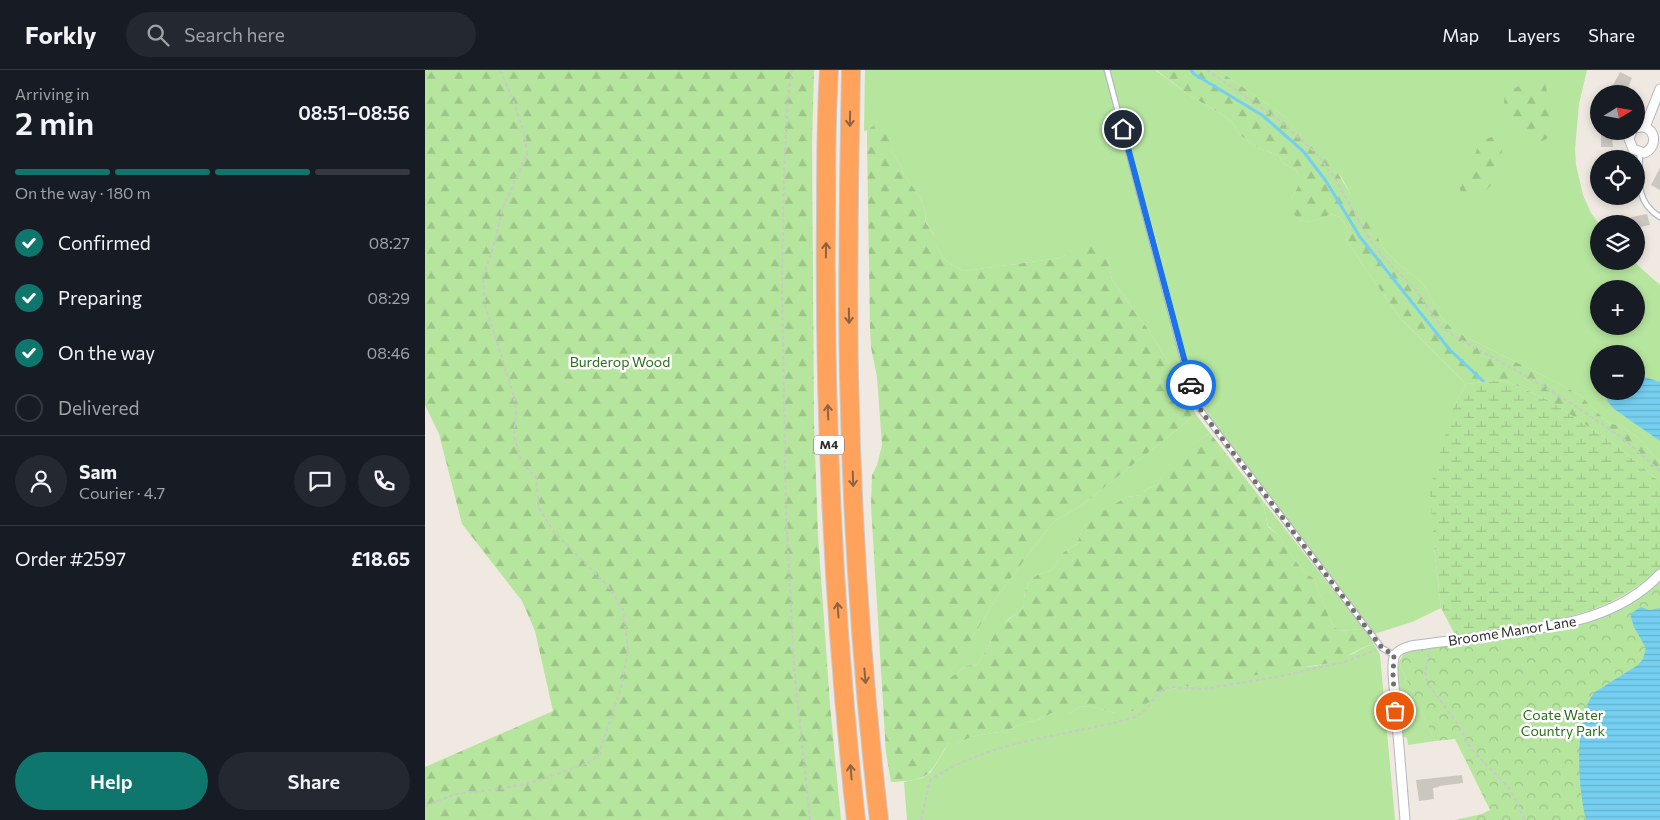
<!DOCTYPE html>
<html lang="en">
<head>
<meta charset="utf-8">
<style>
  :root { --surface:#171b24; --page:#242831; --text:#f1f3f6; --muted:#9ea1a6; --line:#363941; --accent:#0f766e }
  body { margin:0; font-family:Commissioner,sans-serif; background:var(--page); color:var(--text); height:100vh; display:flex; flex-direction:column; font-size:19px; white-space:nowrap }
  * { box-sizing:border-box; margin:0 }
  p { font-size:16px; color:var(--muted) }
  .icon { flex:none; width:28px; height:28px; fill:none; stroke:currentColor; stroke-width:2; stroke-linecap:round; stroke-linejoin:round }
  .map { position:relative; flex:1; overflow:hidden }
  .drawer { display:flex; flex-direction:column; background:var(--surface); width:425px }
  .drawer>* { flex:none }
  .needle { width:32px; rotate:79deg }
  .tools { position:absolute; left:1165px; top:15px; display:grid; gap:10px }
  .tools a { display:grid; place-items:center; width:55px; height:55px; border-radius:50%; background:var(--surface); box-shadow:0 2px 8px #0003; font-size:25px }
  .pin { position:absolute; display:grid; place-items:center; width:42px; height:42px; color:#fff; margin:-21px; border:2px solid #fff; border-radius:50%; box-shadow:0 1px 5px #0007 }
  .courier { position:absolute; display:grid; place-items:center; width:50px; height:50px; margin:-25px; border:4px solid #1a73e8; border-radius:50%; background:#fff; color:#222; box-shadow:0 1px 6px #0007 }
  .head em { font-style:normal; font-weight:600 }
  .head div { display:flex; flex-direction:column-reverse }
  .head { display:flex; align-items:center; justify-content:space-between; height:85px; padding:0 15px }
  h1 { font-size:32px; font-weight:600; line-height:38px }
  .bar { display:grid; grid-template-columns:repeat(4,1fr); gap:8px 5px; align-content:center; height:60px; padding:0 15px }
  .bar i { height:6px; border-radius:4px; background:var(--line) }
  .bar .current { background:var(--accent) }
  .bar p { grid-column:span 4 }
  .line { display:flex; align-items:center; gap:12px; padding:0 15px; border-top:1px solid var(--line) }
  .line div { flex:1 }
  .round { display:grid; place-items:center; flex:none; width:52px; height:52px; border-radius:26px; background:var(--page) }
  ol { padding:0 15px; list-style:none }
  li { display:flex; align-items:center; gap:15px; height:55px }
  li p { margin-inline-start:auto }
  li .icon { padding:5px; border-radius:50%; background:var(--accent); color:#fff; stroke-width:4 }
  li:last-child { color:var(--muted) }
  li i { width:28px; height:28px; border:2px solid var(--line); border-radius:50% }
  .primary-button { display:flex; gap:10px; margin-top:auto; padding:10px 15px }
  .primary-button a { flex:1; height:58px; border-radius:30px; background:var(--accent); color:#fff; font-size:20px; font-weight:600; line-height:58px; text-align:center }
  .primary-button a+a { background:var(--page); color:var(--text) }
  header { display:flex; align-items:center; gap:30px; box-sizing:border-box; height:70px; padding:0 25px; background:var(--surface); border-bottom:1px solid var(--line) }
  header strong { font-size:24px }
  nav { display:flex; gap:28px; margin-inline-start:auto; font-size:18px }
  .search { width:350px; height:45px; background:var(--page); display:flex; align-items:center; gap:12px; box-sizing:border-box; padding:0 18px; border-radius:28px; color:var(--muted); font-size:19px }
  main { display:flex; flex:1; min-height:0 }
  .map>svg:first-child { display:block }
  .grass { fill:#b6e59e; fill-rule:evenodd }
  .forest { fill:url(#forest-firs) }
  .wetland { fill:url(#wetland-marsh) }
  .park { fill:url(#park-crowns) }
  .water { fill:url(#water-rules) }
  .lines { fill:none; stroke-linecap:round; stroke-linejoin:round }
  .stream { stroke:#75cff0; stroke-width:3 }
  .building { fill:#cbc7bf }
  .service-casing { stroke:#b4b7c1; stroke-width:7 }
  .minor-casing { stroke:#b4b7c1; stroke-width:11 }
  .motorway-casing { stroke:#c9c9c9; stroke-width:20 }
  .path { stroke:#c9c9c9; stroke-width:2; stroke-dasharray:4 2.5; stroke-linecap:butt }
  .service { stroke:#fff; stroke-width:4.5 }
  .minor { stroke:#fff; stroke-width:9 }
  .motorway { stroke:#ffa35c; stroke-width:18 }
  .oneway { stroke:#8c6343 }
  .done { stroke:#726f6d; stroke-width:5; stroke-dasharray:0 9 }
  .route { stroke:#1a73e8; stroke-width:6 }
  .labels { text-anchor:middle; stroke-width:5; stroke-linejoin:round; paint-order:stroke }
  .shield { fill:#fff; stroke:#6d6d6d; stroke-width:1 }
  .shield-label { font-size:12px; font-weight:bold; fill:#2e2e2e }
  .park-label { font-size:14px; fill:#2c6e1b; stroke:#fff }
  .street-label { font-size:14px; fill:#2e2e2e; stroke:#fff }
</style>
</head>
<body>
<header>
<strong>Forkly</strong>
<div class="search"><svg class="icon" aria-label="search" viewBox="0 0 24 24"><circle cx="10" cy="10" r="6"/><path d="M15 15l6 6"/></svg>Search here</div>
<nav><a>Map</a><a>Layers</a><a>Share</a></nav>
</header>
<main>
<section class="drawer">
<div class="head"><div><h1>2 min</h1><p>Arriving in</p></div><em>08:51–08:56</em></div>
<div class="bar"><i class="current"></i><i class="current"></i><i class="current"></i><i></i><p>On the way · 180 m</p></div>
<ol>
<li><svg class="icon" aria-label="check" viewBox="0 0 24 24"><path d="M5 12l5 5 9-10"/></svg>Confirmed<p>08:27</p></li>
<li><svg class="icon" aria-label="check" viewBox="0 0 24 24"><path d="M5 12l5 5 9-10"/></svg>Preparing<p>08:29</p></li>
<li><svg class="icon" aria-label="check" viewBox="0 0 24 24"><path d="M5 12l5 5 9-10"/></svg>On the way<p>08:46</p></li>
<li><i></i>Delivered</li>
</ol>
<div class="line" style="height:90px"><a class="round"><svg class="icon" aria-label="person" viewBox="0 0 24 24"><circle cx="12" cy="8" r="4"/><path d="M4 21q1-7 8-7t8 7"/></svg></a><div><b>Sam</b><p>Courier · 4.7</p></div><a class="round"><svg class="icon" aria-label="chat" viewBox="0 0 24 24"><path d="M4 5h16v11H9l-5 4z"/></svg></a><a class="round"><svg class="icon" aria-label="phone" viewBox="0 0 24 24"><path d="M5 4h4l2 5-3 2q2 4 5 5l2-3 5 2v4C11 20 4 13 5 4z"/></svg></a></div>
<div class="line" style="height:65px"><div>Order #2597</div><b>£18.65</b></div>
<div class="primary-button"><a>Help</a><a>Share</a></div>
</section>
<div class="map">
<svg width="1235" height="750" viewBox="0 0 1235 750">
  <defs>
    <pattern id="forest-firs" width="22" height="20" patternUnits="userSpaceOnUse" patternTransform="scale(1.25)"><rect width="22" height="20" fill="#b6e59e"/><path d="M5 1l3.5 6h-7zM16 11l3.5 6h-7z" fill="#9dc588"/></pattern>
    <pattern id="wetland-marsh" width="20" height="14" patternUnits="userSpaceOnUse" patternTransform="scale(1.25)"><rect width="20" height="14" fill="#b6e59e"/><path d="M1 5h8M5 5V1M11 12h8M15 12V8" fill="none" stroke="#9dc588"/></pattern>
    <pattern id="park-crowns" width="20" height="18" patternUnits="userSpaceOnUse" patternTransform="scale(1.25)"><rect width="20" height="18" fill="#b6e59e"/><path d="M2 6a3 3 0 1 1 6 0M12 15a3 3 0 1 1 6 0" fill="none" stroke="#9dc588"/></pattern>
    <pattern id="water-rules" width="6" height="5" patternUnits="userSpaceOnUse" patternTransform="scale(1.25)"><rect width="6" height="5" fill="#75cff0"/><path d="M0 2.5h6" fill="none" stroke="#66b2ce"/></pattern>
  </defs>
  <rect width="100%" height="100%" fill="#efe9e1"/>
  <g class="grass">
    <path d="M440 0H679L718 140 763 316 754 309 722 258 687 210 682 186 665 171 635 188 613 191 538 201 522 192 510 175V166L501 152 500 141 495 127 479 105 475 94 465 80 464 73 453 52C449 56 445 61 439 61Z"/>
    <path d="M684 0H730L764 25 796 44 808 53 814 64 831 77 853 85 859 94 871 100 874 106V115L866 129 874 150C886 153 894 151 905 144L915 147 923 159 921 169 943 203 977 250 1041 314 1027 340 1009 475 1016 538 987 552 949 564 785 347 770 320 765 303 731 169 706 80C707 58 703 60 695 43 689 30 687 14 684 0Z"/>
    <path d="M793 0H1162L1154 34 1150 79 1151 95 1158 125 1166 143 1174 154V191H1208L1235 215V392L1211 366 1198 358 1181 351 1155 325 1129 311 1029 261 1016 247 1001 218 994 210 976 196 960 180 935 142 917 108 861 47ZM1174 219H1211V256H1174ZM1174 284H1211V321H1174Z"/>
    <path d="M769 342 785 363C764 375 743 393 732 415L722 419 716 425 702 427 671 446 657 459 652 474 639 482 626 501C606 503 598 517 599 536L592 543 582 550 568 566 563 578 552 594 541 596 520 612 574 524 628 452 657 435 763 351Z"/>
    <path d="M838 431 943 564 936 559 914 561 907 554 889 509 878 501 861 478 854 465 843 456Z"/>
    <path d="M949 574 955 585 970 750H482L479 712 497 708 506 702 524 673H532L549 666 581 661 601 652 611 651 627 643 643 644 655 637 665 636 690 643 746 619 863 599 891 596 928 584 940 577Z"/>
    <path d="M974 592 977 600 1010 671 983 675 982 668 977 666 972 604Z"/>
  </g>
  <g class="forest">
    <path d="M0 0H389L387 74 389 353 393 465 405 635 416 750H0V697L128 641 110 561 97 531 37 454 14 364 0 335Z"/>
    <path d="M731 0H793L861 47 899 81 960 180 976 196 994 210 1001 218 1016 247 1029 261 1129 311 1155 325 1181 351 1198 358 1211 366 1235 392V412L1192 376 1125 331 1079 310 1041 314 977 250 943 203 921 169 923 159 915 147 905 144C894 151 886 153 874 150L865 140 866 129 874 115V106L871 100 859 94 853 85 831 77 814 64 808 53 796 44 764 25Z"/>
    <path d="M1109 10 1120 13 1130 55 1123 68 1111 74C1093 60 1075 47 1080 22Z"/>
    <path d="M453 52 459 54 465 62V80L475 94 479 105 495 127 500 141 501 153 510 166V175L522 192 538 201 613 191 635 188 665 170 674 175 682 186 687 210 722 258 754 309 763 316 769 333V342L763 351 657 435 628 452 574 524 521 611 541 596 552 594 563 578 568 566 574 557 592 543 599 536C598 517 606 503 626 501L639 482 652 474 657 459 671 445 702 427 716 425 722 419 732 415C744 391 762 376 785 363L838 431 843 457 854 465 861 478 878 501 889 509 907 554 914 561 936 559 943 564 949 574 939 577 911 592 746 619 713 639 700 643H690L665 636 655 637 643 644 633 646 627 643 611 651 601 652 581 661 549 666 532 673H524C502 705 508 710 466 712L461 683 446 435 447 405 452 395 457 375 452 307 446 277 445 258 442 72V61Z"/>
    <path d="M1070 66 1078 75C1073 103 1070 126 1037 130L1035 118 1047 97 1053 75 1057 70Z"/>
  </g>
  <path class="wetland" d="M1079 310 1125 331 1192 376 1235 412V498C1177 553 1105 554 1030 565L1016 538 1009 475 1005 419 1027 340 1041 314Z"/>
  <path class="park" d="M1235 510V750H1030L1057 744 1065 740 1030 669 1010 671 977 600 974 592 978 585 984 581 1142 555 1213 528Z"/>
  <g class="water">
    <path d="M1211 304 1235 312V371L1189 339 1183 332 1181 324 1183 321H1211Z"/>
    <path d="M1216 537 1224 540 1235 538V750H1161C1153 719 1148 647 1170 622L1213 595 1218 589 1221 578 1209 557 1205 544Z"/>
  </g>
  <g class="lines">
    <path class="stream" d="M766 0 769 4 837 45 878 81 901 111 935 167 1025 280 1058 311"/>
  </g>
  <g class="building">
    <path d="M1195 2 1207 8 1200 24H1190L1185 21Z"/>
    <path d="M1176 61H1186L1188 77H1176Z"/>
    <path d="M1235 98V120L1226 115Z"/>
    <path d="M1222 144 1225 155 1211 158V154H1192V150Z"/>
    <path d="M1037 705 1038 713 1014 716V717L1008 718 1009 729 994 731 991 710Z"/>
  </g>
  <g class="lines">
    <g class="service-casing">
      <g id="service">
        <path d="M682 0 763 308 775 339 957 578 969 585"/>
        <path d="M1215 83C1214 109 1210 132 1235 147"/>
      </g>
    </g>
    <g class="minor-casing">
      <g id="minor">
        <path d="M1220 57 1235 19"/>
        <path d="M1207 61 1204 69 1208 79 1219 83C1235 77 1230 52 1211 58"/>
        <path d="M980 750 968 604C968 586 967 581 986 576 1019 571 1052 568 1085 563 1139 555 1196 546 1235 504"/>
      </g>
    </g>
    <g class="motorway-casing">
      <g id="motorway">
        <path d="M404 0C401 48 401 96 401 143 399 346 409 549 431 750"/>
        <path d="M426 0C424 102 422 204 424 306 427 454 437 603 454 750"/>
      </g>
    </g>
    <g class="path">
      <path d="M367 0 363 26 359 100 357 217 361 441 369 597 385 750"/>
      <path d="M782 0 854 50 892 84 909 107 947 173 962 191 991 220 1016 257 1032 268 1101 306 1149 335 1200 370 1235 401"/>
      <path d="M1004 583 1000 602 1003 614 1034 656 1046 679 1083 717 1091 730 1099 750"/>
      <path d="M0 736 31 724 74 719 112 711 163 693 173 686 196 618 203 579 198 539 182 515 129 462 114 438 111 408 97 392 89 366 91 340 88 323 60 235 58 207 71 168 77 139 102 85 100 66 88 30 75 0"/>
      <path d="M496 750 505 710C571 667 638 668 710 647L721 640 734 622 744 617 778 619 851 607 919 592 951 580"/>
    </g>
    <use href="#service" class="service"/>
    <use href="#minor" class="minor"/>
    <use href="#motorway" class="motorway"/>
  </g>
  <defs><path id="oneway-shaft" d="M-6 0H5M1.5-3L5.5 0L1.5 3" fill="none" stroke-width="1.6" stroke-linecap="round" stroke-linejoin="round" transform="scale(1.25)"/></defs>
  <g class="oneway">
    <use href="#oneway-shaft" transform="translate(425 49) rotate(91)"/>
    <use href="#oneway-shaft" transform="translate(401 180) rotate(-89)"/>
    <use href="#oneway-shaft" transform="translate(424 246) rotate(89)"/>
    <use href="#oneway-shaft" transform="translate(403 342) rotate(-92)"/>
    <use href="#oneway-shaft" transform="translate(428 409) rotate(88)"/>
    <use href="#oneway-shaft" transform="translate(413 540) rotate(-94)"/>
    <use href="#oneway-shaft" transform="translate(440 606) rotate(85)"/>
    <use href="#oneway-shaft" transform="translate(426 702) rotate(-95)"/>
  </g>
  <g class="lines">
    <path class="done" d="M766 315 775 339 780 346 957 578 969 585 968 604 970 641"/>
    <path class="route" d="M698 59 766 315"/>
  </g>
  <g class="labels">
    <rect class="shield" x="389" y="365.5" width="30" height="19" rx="4"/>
    <g class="shield-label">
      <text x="404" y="379">M4</text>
    </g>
    <g class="park-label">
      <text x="195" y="297">Burderop Wood</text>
      <text x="1138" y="650">Coate Water<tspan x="1138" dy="16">Country Park</tspan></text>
    </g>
    <g class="street-label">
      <text transform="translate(1087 561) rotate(-9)" y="5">Broome Manor Lane</text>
    </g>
  </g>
</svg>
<div class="tools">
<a><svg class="needle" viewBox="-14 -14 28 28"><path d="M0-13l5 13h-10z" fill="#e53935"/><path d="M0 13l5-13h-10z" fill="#9ea1a6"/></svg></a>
<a><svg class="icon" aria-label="locate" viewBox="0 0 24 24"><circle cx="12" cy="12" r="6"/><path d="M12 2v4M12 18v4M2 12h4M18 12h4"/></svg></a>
<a><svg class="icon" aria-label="layers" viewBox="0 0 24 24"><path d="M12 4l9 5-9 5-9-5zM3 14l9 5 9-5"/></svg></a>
<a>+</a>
<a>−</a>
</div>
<div class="pin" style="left:970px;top:641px;background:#ea580c"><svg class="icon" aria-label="bag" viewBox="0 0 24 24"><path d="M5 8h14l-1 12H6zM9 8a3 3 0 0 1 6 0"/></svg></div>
<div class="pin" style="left:698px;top:59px;background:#1f2937"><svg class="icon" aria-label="home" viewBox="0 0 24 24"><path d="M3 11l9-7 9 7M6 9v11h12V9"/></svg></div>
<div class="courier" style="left:766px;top:315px"><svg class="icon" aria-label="car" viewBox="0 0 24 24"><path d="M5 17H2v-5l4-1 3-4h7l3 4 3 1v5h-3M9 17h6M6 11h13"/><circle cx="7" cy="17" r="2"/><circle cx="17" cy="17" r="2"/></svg></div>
</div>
</main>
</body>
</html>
